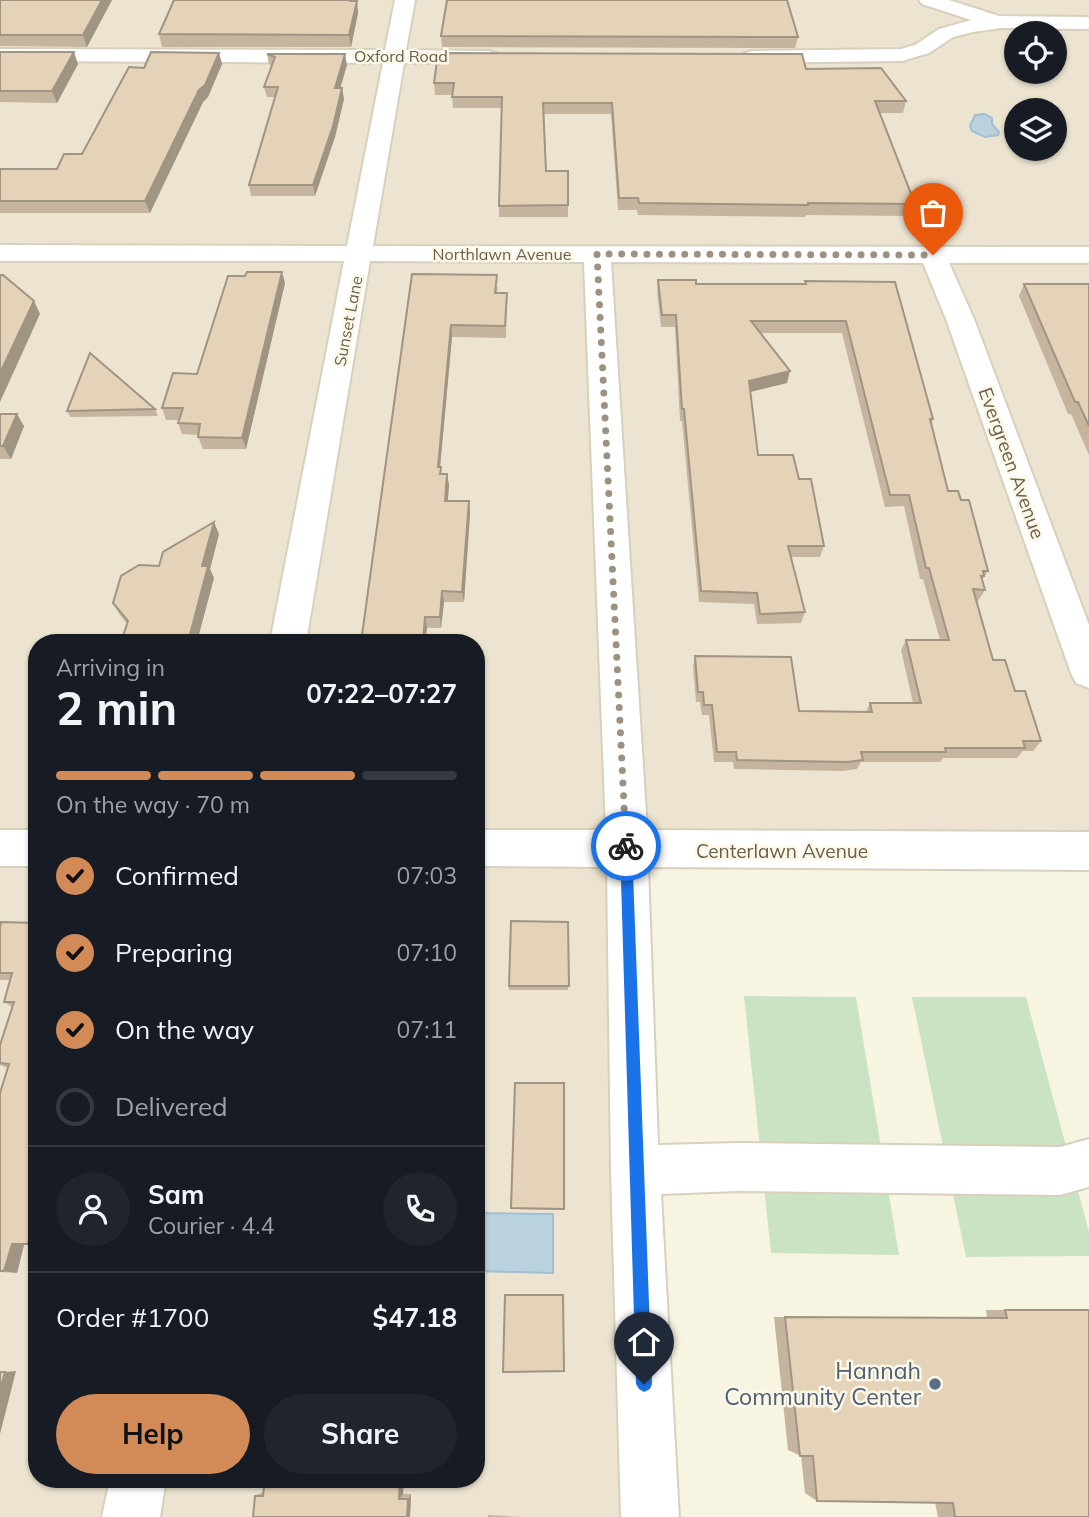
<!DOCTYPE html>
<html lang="en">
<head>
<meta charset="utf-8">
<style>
  :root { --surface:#171b24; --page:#20242c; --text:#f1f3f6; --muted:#9ea1a6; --line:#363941; --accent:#d28b57 }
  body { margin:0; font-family:Mulish,sans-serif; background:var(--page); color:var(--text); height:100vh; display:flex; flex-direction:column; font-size:26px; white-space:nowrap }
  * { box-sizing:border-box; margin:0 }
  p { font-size:23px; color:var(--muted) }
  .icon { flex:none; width:38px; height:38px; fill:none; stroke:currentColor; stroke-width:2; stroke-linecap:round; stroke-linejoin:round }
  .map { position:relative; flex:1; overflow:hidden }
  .drawer { position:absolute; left:28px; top:634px; width:457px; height:854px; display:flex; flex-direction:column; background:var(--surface); border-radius:28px; box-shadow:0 2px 5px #0004 }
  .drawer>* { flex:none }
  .tools { position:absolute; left:1004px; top:21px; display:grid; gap:14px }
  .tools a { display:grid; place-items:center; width:63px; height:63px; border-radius:50%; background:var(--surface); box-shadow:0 2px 5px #0004; font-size:35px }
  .pin { position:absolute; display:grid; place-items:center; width:60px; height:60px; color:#fff; margin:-72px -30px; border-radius:50% 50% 50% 0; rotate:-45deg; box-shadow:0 0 7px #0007 }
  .pin .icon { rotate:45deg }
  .courier { position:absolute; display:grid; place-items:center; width:70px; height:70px; margin:-35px; border:5px solid #1a73e8; border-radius:50%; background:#fff; color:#222; box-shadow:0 2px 9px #0007 }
  .head em { font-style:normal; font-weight:700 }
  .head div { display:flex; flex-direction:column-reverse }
  .head { display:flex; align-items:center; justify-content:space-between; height:119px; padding:0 28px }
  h1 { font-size:46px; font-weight:700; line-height:52px }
  .bar { display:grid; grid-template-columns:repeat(4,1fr); gap:10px 7px; align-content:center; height:84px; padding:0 28px }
  .bar i { height:9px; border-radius:5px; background:var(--line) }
  .bar .on { background:var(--accent) }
  .bar p { grid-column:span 4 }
  .line { display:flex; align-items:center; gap:18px; padding:0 28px; border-top:2px solid var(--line) }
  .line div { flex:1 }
  .round { display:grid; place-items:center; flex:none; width:74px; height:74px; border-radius:37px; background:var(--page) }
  ol { padding:0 28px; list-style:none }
  li { display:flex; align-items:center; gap:21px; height:77px }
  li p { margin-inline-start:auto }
  li .icon { padding:7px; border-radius:50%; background:var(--accent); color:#111; stroke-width:4 }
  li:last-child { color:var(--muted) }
  li i { width:38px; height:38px; border:4px solid var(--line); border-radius:50% }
  .cta { display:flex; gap:14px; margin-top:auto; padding:14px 28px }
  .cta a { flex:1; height:80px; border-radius:42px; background:var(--accent); color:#111; font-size:28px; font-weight:700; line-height:80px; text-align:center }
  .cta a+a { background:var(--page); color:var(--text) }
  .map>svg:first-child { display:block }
  .residential { fill:#ece4d0; fill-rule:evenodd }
  .green { fill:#cae3c3 }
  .water { fill:#bad2de; stroke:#a2bfcf; stroke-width:2 }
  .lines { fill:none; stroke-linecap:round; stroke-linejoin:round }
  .minor-casing { stroke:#d8d0bd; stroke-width:4 }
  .minor { fill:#fff; fill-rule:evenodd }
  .wall { fill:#c5b59f }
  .shaded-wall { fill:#a09482 }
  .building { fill:#e5d3b9; stroke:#a09482; stroke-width:2 }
  .route { fill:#1a73e8 }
  .done { stroke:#9d9280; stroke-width:7; stroke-dasharray:0 12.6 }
  .service-dot { fill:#5c6f8a; stroke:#fcf8e7; stroke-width:2.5 }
  .labels { text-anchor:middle; stroke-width:5; stroke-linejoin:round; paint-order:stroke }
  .far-street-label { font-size:16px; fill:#6c5e4c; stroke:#fcf8e7 }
  .street-label { font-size:19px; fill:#6c5e4c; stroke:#fcf8e7 }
  .near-service-label { font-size:23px; fill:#4e5e75; stroke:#fcf8e7; text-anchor:end }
</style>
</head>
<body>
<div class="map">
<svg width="1089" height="1517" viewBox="0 0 1089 1517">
  <rect width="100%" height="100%" fill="#f8f4e2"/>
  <path class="residential" d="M0 0H1089V851H633L660 1517H0ZM1017 33H1055V72H1017ZM1017 110H1055V149H1017ZM37 642H476V1479H37Z"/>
  <g class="green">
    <path d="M744 996 856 997 899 1255 771 1253Z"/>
    <path d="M912 997H1026L1089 1232V1256L966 1257Z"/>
  </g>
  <g class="water">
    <path d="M985 114 992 118V124L999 132 998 135 985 137 972 131 970 126 975 115Z"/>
    <path d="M476 1213 553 1214V1273L476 1271Z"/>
  </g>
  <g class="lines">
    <g class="minor-casing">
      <g id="minor">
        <path d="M395 0H415L406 50 489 51 496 53 500 57 496 61 489 63H404L373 246 1089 247V263H949L974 319 1089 625V688L1076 683 1071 673 946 319 923 263 611 262 647 830 1089 832V870L648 867 658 1145 738 1143 1060 1147 1089 1139V1187L1060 1195 738 1191 661 1194 679 1517H621L611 1170 607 867 476 866V830H606L584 262 370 261 306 642H270L344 261H0V245L347 246 383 63 0 61V49L385 50Z"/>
        <path d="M919 0H949L999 16 1089 17V29L1001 28 973 32 953 37 929 53 902 61 752 63 745 61 741 57 745 53 752 51 901 49 915 45 939 29 971 20 922 4Z"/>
        <rect x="0" y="830" width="37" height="36"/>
        <path d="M110 1479H166L160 1517H102Z"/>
      </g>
    </g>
    <use href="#minor" class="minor"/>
  </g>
  <g class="wall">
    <path d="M0 0H112L87 47 0 46Z"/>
    <path d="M354 1H357L358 13 351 47H162L159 34Z"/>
    <path d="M441 36 798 37 795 48 442 47Z"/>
    <path d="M0 52 78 64 57 103 0 102Z"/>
    <path d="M219 53 222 64 208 97 203 102 150 213H0V169H57L82 154 144 68Z"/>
    <path d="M267 54 347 65 340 88 344 99 335 137 315 196H251L249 185 275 97H267L264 87 272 66 269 64Z"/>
    <path d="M806 69 906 101 903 113H880L915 204 912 216 806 215 805 217 638 215 637 210H618L611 114H544L546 171H568V217H499L502 108H453L452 95H435L434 83Z"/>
    <path d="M412 274 498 287 497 293H507L506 338 452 337 440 467 442 474H447L449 485 447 501 470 513 464 602H444L441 628H427L425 642H361Z"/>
    <path d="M658 280 696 284H804L805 281 895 282 933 419 931 424 948 491 961 500 988 571 982 580 985 590 978 601H977L993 660 1015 691 1041 741 1033 751H1023L1017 758H943L940 762H861L857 769 843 771 734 769 733 762H714L709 715H702L700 702H696L693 667 695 656 799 711 866 712 870 703H913L901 650 906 640H940L923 579H920L904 506 885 507 842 333H761L787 383 750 392 758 455 799 479 824 546 820 557H791L805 612 801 623 757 624 754 604 699 602 682 421H680L675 327H661L657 292Z"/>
    <path d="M285 283 246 449H203L198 437 199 435 182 434 178 423 179 420H166L162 408 197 374Z"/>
    <path d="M1024 284H1089V455L1071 414H1068L1019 296Z"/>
    <path d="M155 409 158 416 70 417 67 411Z"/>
    <path d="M0 414 24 426 11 459H0Z"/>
    <path d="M219 534 210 569 214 578 127 624 120 615 113 603 159 566Z"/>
    <path d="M568 922V990H509V986Z"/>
    <path d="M37 923V1245H24L17 1273 0 1272V1093L8 1068 0 1065V1045L12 1007 4 1002 10 980H0V927Z"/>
    <path d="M564 1083 563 1210 512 1209 511 1208Z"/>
    <path d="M986 1310H1005L1089 1517H938L935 1502 817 1501 805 1493 801 1456 788 1450 774 1317 987 1318Z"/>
    <path d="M263 1492 411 1494 410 1517H253L255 1496Z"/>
    <path d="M488 1515 521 1517H488Z"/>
  </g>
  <g class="shaded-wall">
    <path d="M102 0H112L87 47 83 35Z"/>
    <path d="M357 1 358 13 351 47 349 35Z"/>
    <path d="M74 52 78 64 57 103 52 91Z"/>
    <path d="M219 53 222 64 208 97 203 102 150 213 145 201 199 90Z"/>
    <path d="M345 54 347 65 337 99 335 88Z"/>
    <path d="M342 88 344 99 335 137 315 196 313 185Z"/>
    <path d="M282 272 285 283 246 449 242 438Z"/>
    <path d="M34 301 40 314 0 402V373Z"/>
    <path d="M451 325 452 337 439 478 438 467Z"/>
    <path d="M790 371 787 383 746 393 749 381Z"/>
    <path d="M17 414 24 426 11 459 3 446Z"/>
    <path d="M447 474 449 485 447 513 445 501Z"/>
    <path d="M469 501 470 513 464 602 462 592Z"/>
    <path d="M214 522 219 534 210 569 214 578 197 642H188L202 566Z"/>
    <path d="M442 591 444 602 441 628 440 617Z"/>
    <path d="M425 617 427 628 425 642H423Z"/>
    <path d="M37 1210V1245L28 1244Z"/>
    <path d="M12 1244 24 1245 17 1273 4 1271Z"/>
    <path d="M16 1371 0 1434V1390L5 1372Z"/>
    <path d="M400 1479H404L403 1494 399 1499Z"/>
    <path d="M411 1494 410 1517H407L408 1499Z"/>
  </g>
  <g class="building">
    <path d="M0 0H102L83 35H0Z"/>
    <path d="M174 0H350V1H357L349 35 159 34Z"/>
    <path d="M447 0H787L798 37 441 36Z"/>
    <path d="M0 52H74L52 91H0Z"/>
    <path d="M151 52 219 53 205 85 199 90 145 201H0V169H57L64 154H82L129 67 144 68Z"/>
    <path d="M438 53 802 54 806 69 881 68 906 101H875L915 204 808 203V205L639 203 638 198H619L612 103H543L546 171H568V205L499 206 502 97H452L454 83H434Z"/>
    <path d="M267 54H345L335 88H342L333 126 313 185H249L278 87H264L275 57Z"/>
    <path d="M247 272H282L242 438 198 437 200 424 178 423 183 408H162L173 373 197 374 228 276H245Z"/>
    <path d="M412 274 497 275 495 293H507L505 326 451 325 438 467H441L440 474H447L445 501H469L462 592 442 591 440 617H425L423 642H361Z"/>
    <path d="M0 275H3L34 301 0 373Z"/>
    <path d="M658 280H696V284H806L805 281 895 282 933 419H930L948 491H958L961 500H969L988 571H983L984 576H981L985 590 973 589 993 660H1005L1015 691H1025L1041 741H1023L1025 748H945L946 752H861L863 760 848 762 737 760 736 752H717L712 705H704L703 692H698L695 656 791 657 799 711 872 712 870 703H921L906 640H949L929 568H926L909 495H890L846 321H751L790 371 749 381 758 455H793L799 479H811L824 546H788L805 612 760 614 757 593 701 591 684 409H682L676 315H662Z"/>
    <path d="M1024 284H1089V426L1078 402H1075Z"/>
    <path d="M90 353 155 409 67 411Z"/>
    <path d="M0 414H17L3 446H0Z"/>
    <path d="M214 522 202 566H208L188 642H121L128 621 113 603 121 576 139 565 159 566 163 552Z"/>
    <path d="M511 921 568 922 569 986H509Z"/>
    <path d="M1 922 37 923V1210L28 1244H12L4 1271H0V1093L9 1064 0 1063V1045L14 1002H4L12 973H0V927Z"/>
    <path d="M515 1083H564V1209L511 1208Z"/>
    <path d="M505 1295H563L564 1371 503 1372Z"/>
    <path d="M1005 1310H1089V1517H955L953 1503 817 1501 813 1456H800L785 1317 1007 1318Z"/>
    <path d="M0 1372H5L0 1390Z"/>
    <path d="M265 1479H400L399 1499H408L407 1517H253L255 1496H263Z"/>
  </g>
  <path class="route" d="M626 841 632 846 652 1384 650 1389 644 1392 639 1389 636 1384 620 846Z"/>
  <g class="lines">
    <path class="done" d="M626 846 597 254 933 255"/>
  </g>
  <circle class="service-dot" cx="935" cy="1384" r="7"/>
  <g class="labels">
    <g class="far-street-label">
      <text x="401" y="62">Oxford Road</text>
      <text x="502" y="260">Northlawn Avenue</text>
      <text transform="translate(348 321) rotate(-79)" y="6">Sunset Lane</text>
    </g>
    <g class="street-label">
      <text transform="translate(1012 463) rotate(70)" y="7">Evergreen Avenue</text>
      <text x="782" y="858">Centerlawn Avenue</text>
    </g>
    <g class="near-service-label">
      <text x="921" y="1379">Hannah<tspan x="921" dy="26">Community Center</tspan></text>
    </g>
  </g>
</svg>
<div class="tools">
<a><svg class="icon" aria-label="locate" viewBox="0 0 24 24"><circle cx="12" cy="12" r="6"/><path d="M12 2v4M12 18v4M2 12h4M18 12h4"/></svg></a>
<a><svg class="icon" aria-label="layers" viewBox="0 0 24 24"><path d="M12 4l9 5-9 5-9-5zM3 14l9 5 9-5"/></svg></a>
</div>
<div class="pin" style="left:933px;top:255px;background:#ea580c"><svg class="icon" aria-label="bag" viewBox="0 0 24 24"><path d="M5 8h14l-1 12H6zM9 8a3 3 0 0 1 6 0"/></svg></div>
<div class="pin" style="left:644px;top:1384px;background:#1f2937"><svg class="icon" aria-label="home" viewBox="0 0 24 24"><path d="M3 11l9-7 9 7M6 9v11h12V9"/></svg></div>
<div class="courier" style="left:626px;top:846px"><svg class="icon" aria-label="bike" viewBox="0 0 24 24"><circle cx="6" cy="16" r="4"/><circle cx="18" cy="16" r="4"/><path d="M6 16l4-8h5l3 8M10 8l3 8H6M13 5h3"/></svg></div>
<section class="drawer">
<div class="head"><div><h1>2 min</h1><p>Arriving in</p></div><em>07:22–07:27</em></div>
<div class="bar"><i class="on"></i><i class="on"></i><i class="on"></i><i></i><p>On the way · 70 m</p></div>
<ol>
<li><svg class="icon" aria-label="check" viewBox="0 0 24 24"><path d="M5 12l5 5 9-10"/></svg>Confirmed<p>07:03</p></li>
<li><svg class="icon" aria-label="check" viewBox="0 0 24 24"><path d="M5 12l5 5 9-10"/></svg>Preparing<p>07:10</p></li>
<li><svg class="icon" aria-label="check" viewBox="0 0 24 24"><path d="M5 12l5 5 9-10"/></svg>On the way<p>07:11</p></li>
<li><i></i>Delivered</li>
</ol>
<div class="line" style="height:126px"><a class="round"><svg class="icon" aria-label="person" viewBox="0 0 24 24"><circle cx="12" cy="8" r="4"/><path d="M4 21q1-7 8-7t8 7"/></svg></a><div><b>Sam</b><p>Courier · 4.4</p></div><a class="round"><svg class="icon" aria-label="phone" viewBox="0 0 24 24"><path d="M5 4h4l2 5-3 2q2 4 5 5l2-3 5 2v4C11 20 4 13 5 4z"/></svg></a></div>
<div class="line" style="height:91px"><div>Order #1700</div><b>$47.18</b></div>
<div class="cta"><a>Help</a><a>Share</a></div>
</section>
</div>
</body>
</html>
